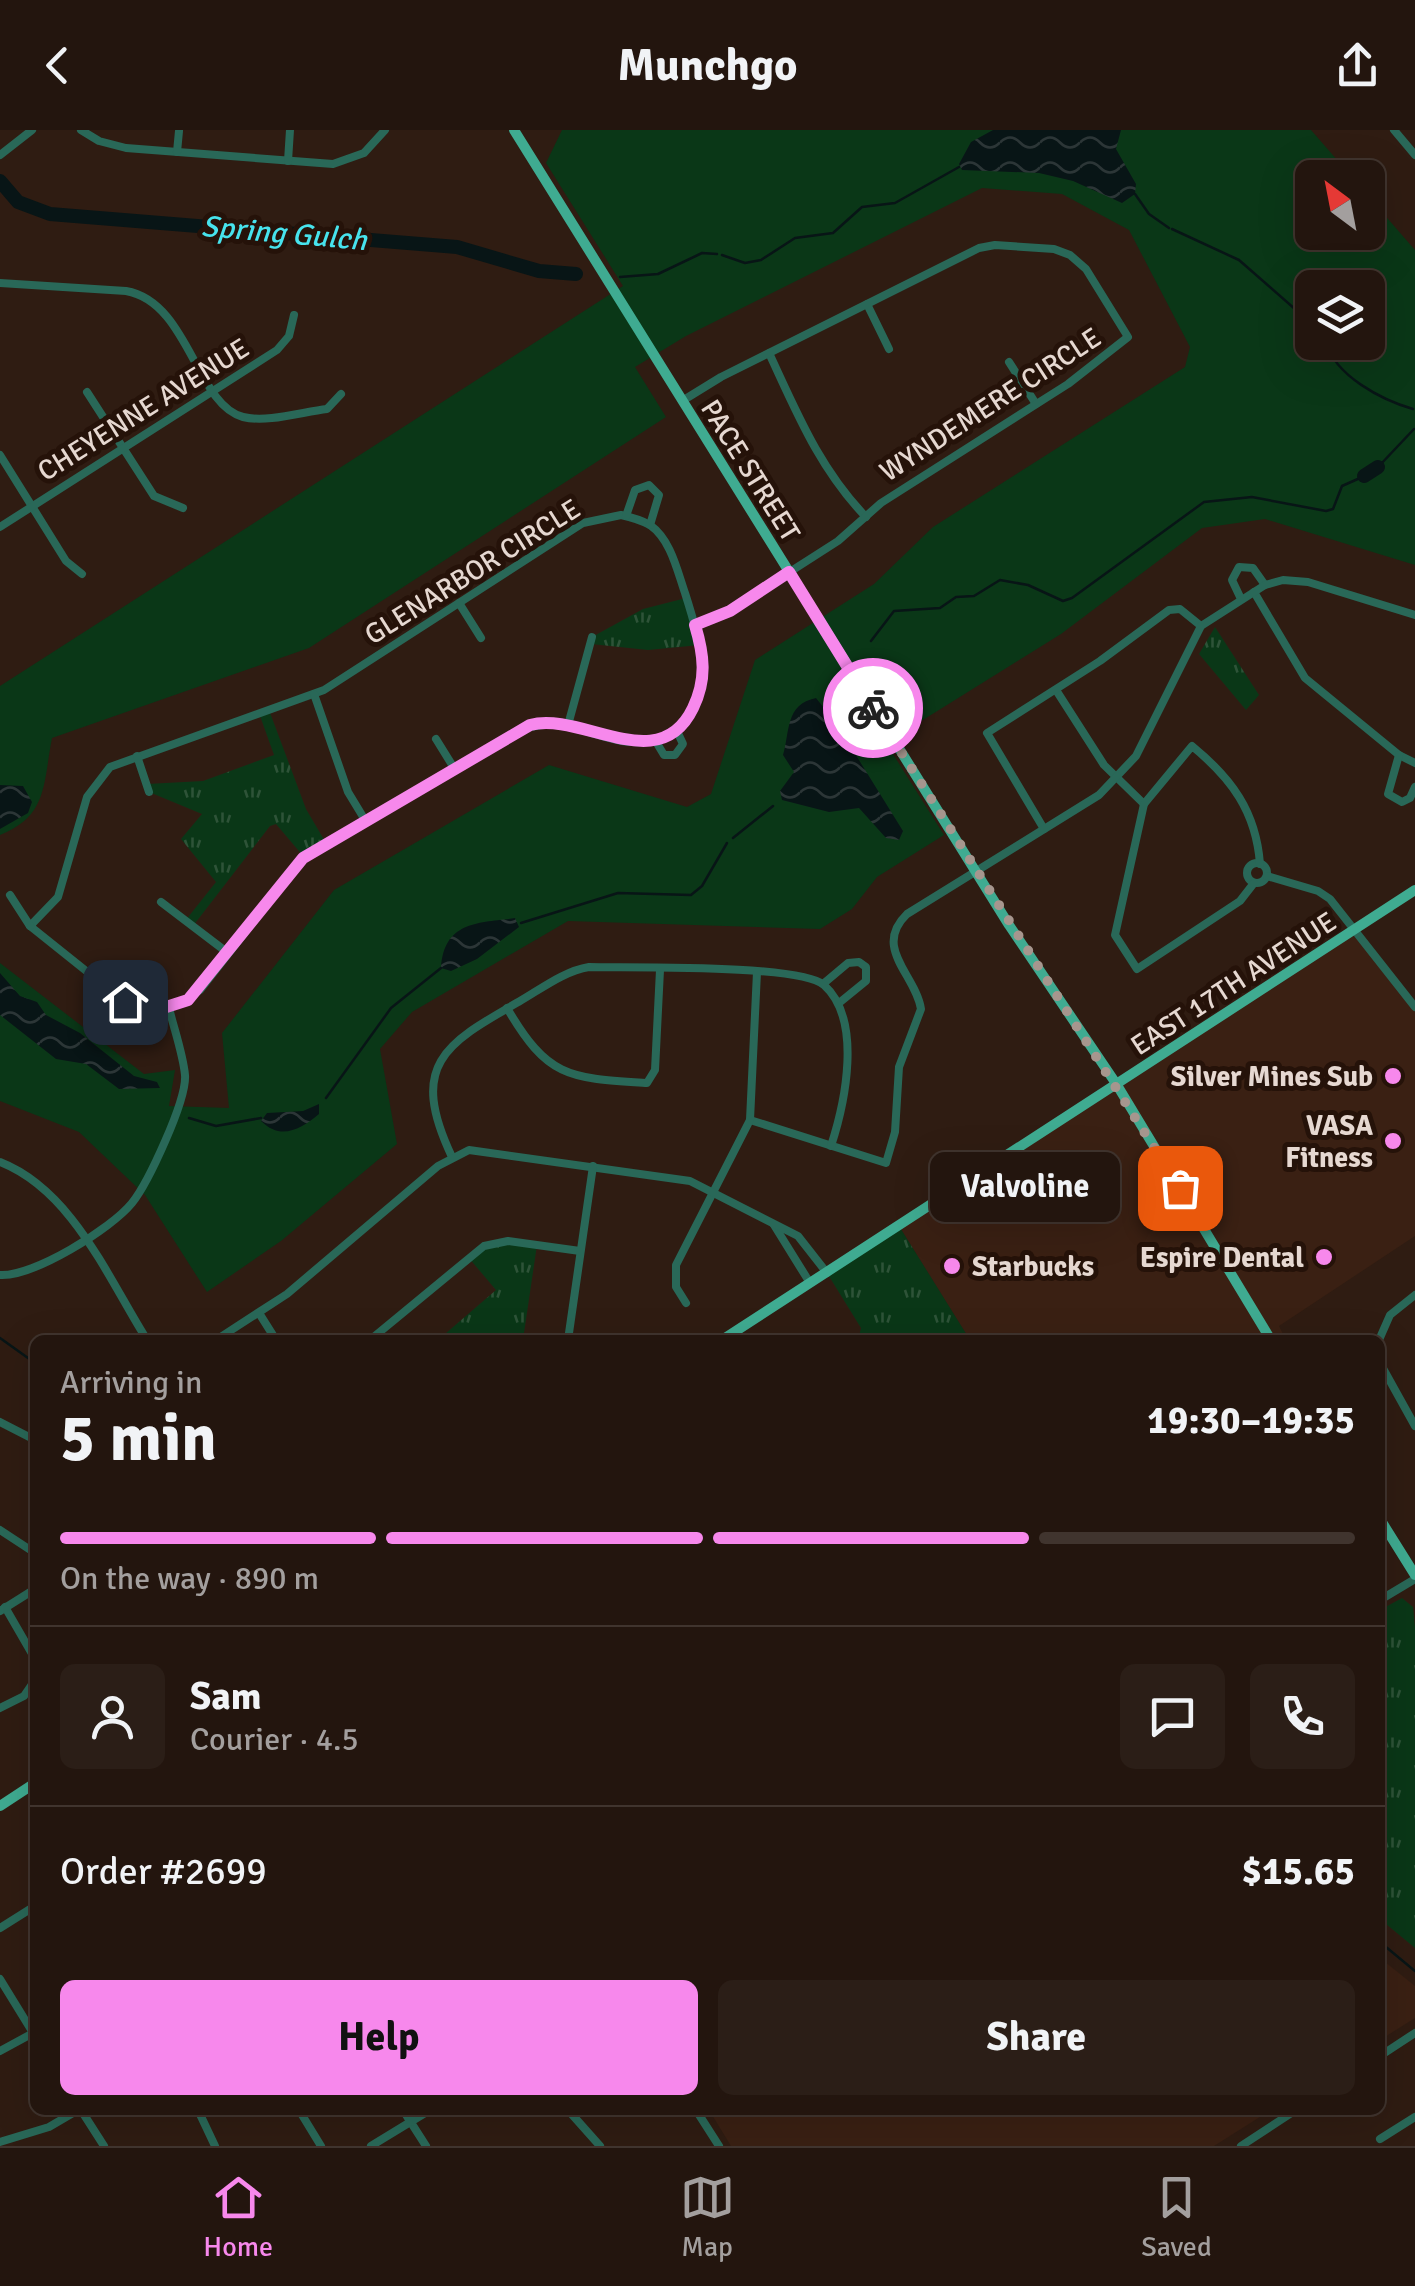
<!DOCTYPE html>
<html lang="en">
<head>
<meta charset="utf-8">
<style>
  :root { --surface:#23150e; --page:#2b1e17; --text:#f1f3f6; --muted:#a39f9e; --line:#40342e; --accent:#f788ec }
  body { margin:0; font-family:Signika,sans-serif; background:var(--page); color:var(--text); height:100vh; display:flex; flex-direction:column; font-size:38px; white-space:nowrap }
  * { box-sizing:border-box; margin:0 }
  p { font-size:32px; color:var(--muted) }
  .icon { flex:none; width:55px; height:55px; fill:none; stroke:currentColor; stroke-width:2; stroke-linecap:round; stroke-linejoin:round }
  .map { position:relative; flex:1; overflow:hidden }
  .panel { position:absolute; left:30px; top:1205px; width:1355px; height:780px; display:flex; flex-direction:column; background:var(--surface); border-radius:15px; box-shadow:0 10px 40px #0002,0 0 0 2px var(--line) }
  .panel>* { flex:none }
  .needle { width:65px; rotate:328deg }
  .tools { position:absolute; left:1295px; top:30px; display:grid; gap:20px }
  .tools a { display:grid; place-items:center; width:90px; height:90px; border-radius:15px; background:var(--surface); box-shadow:0 10px 40px #0002,0 0 0 2px var(--line); font-size:50px }
  .pin { position:absolute; display:grid; place-items:center; width:85px; height:85px; color:#fff; margin:-42px; border-radius:20px; box-shadow:0 5px 15px #0006 }
  .courier { position:absolute; display:grid; place-items:center; width:100px; height:100px; margin:-50px; border:8px solid #f788ec; border-radius:50%; background:#fff; color:#222; box-shadow:0 2px 12px #0007 }
  .bubble { position:absolute; height:70px; border-radius:15px; background:var(--surface); box-shadow:0 10px 40px #0002,0 0 0 2px var(--line); font-size:32px; font-weight:700; line-height:70px; text-align:center }
  .overview em { font-style:normal; font-weight:700 }
  .overview div { display:flex; flex-direction:column-reverse }
  .overview { display:flex; align-items:center; justify-content:space-between; height:170px; padding:0 30px }
  h1 { font-size:65px; font-weight:700; line-height:75px }
  .bar { display:grid; grid-template-columns:repeat(4,1fr); gap:15px 10px; align-content:center; height:120px; padding:0 30px }
  .bar i { height:12px; border-radius:8px; background:var(--line) }
  .bar .on { background:var(--accent) }
  .bar p { grid-column:span 4 }
  .line { display:flex; align-items:center; gap:25px; padding:0 30px; border-top:2px solid var(--line) }
  .line div { flex:1 }
  .round { display:grid; place-items:center; flex:none; width:105px; height:105px; border-radius:15px; background:var(--page) }
  .cta { display:flex; gap:20px; margin-top:auto; padding:20px 30px }
  .cta a { flex:1; height:115px; border-radius:15px; background:var(--accent); color:#111; font-size:40px; font-weight:700; line-height:115px; text-align:center }
  .cta a+a { background:var(--page); color:var(--text) }
  header { display:flex; justify-content:space-between; align-items:center; height:130px; padding:0 30px; background:var(--surface); font-size:45px; font-weight:700 }
  .dock { display:flex; justify-content:space-around; align-items:center; height:140px; border-top:2px solid var(--line); background:var(--surface); font-size:28px; color:var(--muted) }
  .dock a { display:grid; justify-items:center; gap:5px }
  .dock .on { color:var(--accent) }
  .map>svg:first-child { display:block }
  .built { fill:#3a2013 }
  .grass { fill:#0a3717; fill-rule:evenodd }
  .park { fill:url(#park-tufts) }
  .water { fill:url(#water-waves) }
  .lines { fill:none; stroke-linecap:round; stroke-linejoin:round }
  .stream { stroke:#081516; stroke-width:2.5 }
  .river { stroke:#081516; stroke-width:14 }
  .minor { stroke:#296858; stroke-width:8 }
  .major { stroke:#3fab91; stroke-width:10 }
  .done { stroke:#a6968e; stroke-width:10; stroke-dasharray:0 18 }
  .route { stroke:#f788ec; stroke-width:12 }
  .poi-dot { fill:#f788ec; stroke:#251209; stroke-width:4 }
  .labels { text-anchor:middle; stroke-width:10; stroke-linejoin:round; paint-order:stroke }
  .street-label { font-size:28px; fill:#e6d8d1; stroke:#251209 }
  .poi-label { font-size:28px; font-weight:bold; fill:#e6d8d1; stroke:#251209; text-anchor:end }
  .water-label { font-size:30px; font-style:italic; fill:#47e3ed; stroke:#251209 }
</style>
</head>
<body>
<header><svg class="icon" aria-label="back" viewBox="0 0 24 24"><path d="M15 5l-7 7 7 7"/></svg>Munchgo<svg class="icon" aria-label="share" viewBox="0 0 24 24"><path d="M12 15V3M7 8l5-5 5 5M5 13v7h14v-7"/></svg></header>
<div class="map">
<svg width="1415" height="2016" viewBox="0 0 1415 2016">
  <defs>
    <pattern id="park-tufts" width="24" height="20" patternUnits="userSpaceOnUse" patternTransform="scale(2.5)"><rect width="24" height="20" fill="#0a3717"/><path d="M3 7l-1-3M5 7V3M7 7l1-3M15 17l-1-3M17 17v-4M19 17l1-3" fill="none" stroke="#2e5338"/></pattern>
    <pattern id="water-waves" width="16" height="10" patternUnits="userSpaceOnUse" patternTransform="scale(2.5)"><rect width="16" height="10" fill="#081516"/><path d="M0 5q4-4 8 0t8 0" fill="none" stroke="#2c3637"/></pattern>
  </defs>
  <rect width="100%" height="100%" fill="#2f1c12"/>
  <g class="built">
    <path d="M1353 802 1415 877V1106L1279 1196 1286 1210H970L899 1096Z"/>
    <path d="M1380 1828 1415 1856V1888L1380 1910Z"/>
    <path d="M709 1980H1271L1214 2016H731Z"/>
  </g>
  <path class="grass" d="M562 0H1311L1352 47 1312 48V102H1368V66L1415 120V435L1265 389 1202 398 1061 504 886 613 944 705 877 747 852 779 820 799 568 791 412 882 380 919 397 1014 281 1111 207 1162 145 1065 79 1002 0 971V833L144 944 175 940 169 976 229 978 222 903 334 760 549 635 687 677 711 664 755 530 874 454 933 397 1185 237 1190 217 1129 100 1062 64 982 58 686 206 635 237 666 287 309 518 52 608C43 654 48 686 0 705V556L623 156 546 33ZM1312 158H1368V212H1312Z"/>
  <g class="park">
    <path d="M686 468 700 515 648 520 591 514 592 507 643 479Z"/>
    <path d="M1215 497 1259 565 1246 580 1199 524Z"/>
    <path d="M269 580 306 679 326 713 304 727 276 694 270 696 193 796 185 791 216 752 181 709 202 684 149 662 147 654 203 651 274 625 259 583Z"/>
    <path d="M899 1096 970 1210H858L861 1198 827 1143Z"/>
    <path d="M490 1114 537 1115 524 1203 535 1210H438L496 1160 468 1127Z"/>
    <path d="M1402 1468 1413 1477 1415 1497V1818L1380 1789V1480Z"/>
  </g>
  <g class="water">
    <path d="M993 0H1121L1116 19 1136 54 1135 64 1122 73 1073 51 1039 43 962 40 959 34 971 12Z"/>
    <path d="M816 568 836 593 903 701 899 710 886 708 859 678 829 682 782 670 780 661 794 642 783 625C790 602 785 574 816 568Z"/>
    <path d="M0 655 23 656 32 672 28 683 0 699Z"/>
    <path d="M515 788 519 797 477 829 451 841 441 838C444 790 480 793 515 788Z"/>
    <path d="M0 843 20 866 37 872 46 885 80 903 134 946 157 952 160 958 119 959 86 934 56 929 0 885Z"/>
    <path d="M319 974V984C301 999 281 1011 261 991L267 983 303 981Z"/>
  </g>
  <g class="lines">
    <g class="stream">
      <path d="M1135 64 1149 84 1169 98"/>
      <path d="M1172 99 1239 130 1312 194"/>
      <path d="M722 125 745 133 761 130 795 108 833 103 862 77 895 73 959 37"/>
      <path d="M620 147 658 144 702 123 717 124"/>
      <path d="M1326 212C1335 246 1382 270 1413 279"/>
      <path d="M1380 335 1414 299"/>
      <path d="M871 511 894 481 940 478 956 467 974 466 1000 450 1028 455 1063 471 1072 468 1204 372 1252 367 1326 381 1333 379 1342 356 1360 348"/>
      <path d="M733 708 773 676"/>
      <path d="M521 793 618 763 691 765 702 756 727 713"/>
      <path d="M326 968 391 878 441 838"/>
      <path d="M189 988 216 996 261 988"/>
      <path d="M0 1208 35 1233"/>
      <path d="M1380 1812 1415 1841"/>
    </g>
    <g class="river">
      <path d="M0 51 18 72 50 84 457 117 539 141 576 144"/>
      <path d="M1364 346 1378 337"/>
    </g>
    <g class="minor">
      <path d="M81 0 99 11 126 18 333 34 364 23 385 0"/>
      <path d="M1394 0 1415 25"/>
      <path d="M177 22 179 1"/>
      <path d="M0 25 32 0"/>
      <path d="M288 31 290 0"/>
      <path d="M0 153 126 161C189 172 196 275 243 287 267 293 302 282 327 279L341 264"/>
      <path d="M867 174 889 219"/>
      <path d="M769 223C797 283 819 338 866 387"/>
      <path d="M1009 232 1036 274"/>
      <path d="M87 262 154 366 183 378"/>
      <path d="M682 271 721 247 979 118 995 115 1054 119 1070 125 1086 139 1128 207 1068 254 881 373 838 411 729 481 695 495"/>
      <path d="M0 325 66 431 82 444"/>
      <path d="M621 385C630 387 641 390 650 395 671 410 677 440 685 463 700 510 722 581 662 607 613 629 569 574 513 604L303 728 200 860 178 875 145 879 125 872 30 796 58 767 87 667 110 637 324 560 583 393Z"/>
      <path d="M626 386 635 360 649 355 659 365 650 395"/>
      <path d="M0 397 277 220 289 206 294 185"/>
      <path d="M1254 462 1305 548 1399 625 1415 633"/>
      <path d="M1241 469 1232 450 1239 437 1253 438 1265 455"/>
      <path d="M459 473 481 508"/>
      <path d="M1056 560 1104 635 1144 674"/>
      <path d="M314 564 348 662 365 690"/>
      <path d="M568 595 592 507"/>
      <path d="M436 609 454 638"/>
      <path d="M655 610 664 625H675L683 614 676 599"/>
      <path d="M1399 625 1388 664 1402 672 1410 668 1415 657"/>
      <path d="M137 626 149 662"/>
      <path d="M1044 699 987 603 1100 531 1169 480 1180 479 1201 496"/>
      <circle cx="1257" cy="743" r="10"/>
      <path d="M1267 746 1318 761 1330 769 1415 877"/>
      <path d="M1254 753 1240 771 1137 839 1115 805 1144 674 1192 616C1231 648 1256 681 1260 734"/>
      <path d="M10 765 30 796"/>
      <path d="M161 772 228 823"/>
      <path d="M823 854 848 833 859 832 866 837V851L839 873"/>
      <path d="M507 878C548 948 568 948 647 953L655 940 660 840"/>
      <path d="M750 990 886 1033 895 1002 899 937 921 879C916 845 872 818 907 784L1099 665 1136 626 1201 496 1265 455 1283 450 1308 452 1415 485"/>
      <path d="M452 1027C408 934 445 914 520 871 541 859 564 841 589 837 629 838 800 834 824 855 863 890 845 973 831 1016"/>
      <path d="M0 1032C72 1060 108 1148 147 1210"/>
      <path d="M774 1095 810 1153"/>
      <path d="M0 1145C33 1147 111 1099 132 1073 148 1053 187 970 185 945 183 924 174 899 169 878"/>
      <path d="M686 1173 676 1157V1135L750 990 757 842"/>
      <path d="M259 1183 276 1210"/>
      <path d="M1363 1207 1377 1210"/>
      <path d="M216 1210 287 1164 438 1036 469 1020 690 1051 798 1106 827 1143"/>
      <path d="M370 1210 484 1116 508 1111 580 1121"/>
      <path d="M568 1210 593 1036"/>
      <path d="M1379 1210 1390 1185 1415 1165"/>
      <path d="M1380 1233 1415 1296"/>
      <path d="M0 1292 35 1310"/>
      <path d="M0 1400 35 1423"/>
      <path d="M1380 1470 1415 1449"/>
      <path d="M5 1477 35 1529"/>
      <path d="M0 1481 35 1459"/>
      <path d="M0 1578 24 1566 35 1550"/>
      <path d="M0 1798 35 1776"/>
      <path d="M0 1849 35 1906"/>
      <path d="M0 1921 35 1902"/>
      <path d="M1380 1926 1415 1903"/>
      <path d="M81 1980 104 2016"/>
      <path d="M198 1980 215 2016"/>
      <path d="M299 1980 321 2016"/>
      <path d="M403 1980 426 2016"/>
      <path d="M568 1980 600 2016"/>
      <path d="M696 1980 719 2016"/>
      <path d="M1380 2009 1415 1987"/>
      <path d="M0 2012 49 1997 78 1980"/>
      <path d="M371 2016 430 1980"/>
      <path d="M1241 2016 1296 1980"/>
    </g>
    <g class="major">
      <path d="M514 0 1009 795 1117 955 1271 1210"/>
      <path d="M722 1210 1415 760"/>
      <path d="M1380 1389 1415 1445"/>
      <path d="M0 1676 35 1653"/>
    </g>
  </g>
  <g class="lines">
    <path class="done" d="M873 578 1180 1058"/>
    <path class="route" d="M125 872 160 879 188 870 303 728 530 595C582 581 659 649 693 578 707 549 704 525 695 495L730 481 789 442 873 578"/>
  </g>
  <g class="poi-dot">
    <circle cx="1393" cy="946" r="10"/>
    <circle cx="1393" cy="1011" r="10"/>
    <circle cx="1324" cy="1127" r="10"/>
    <circle cx="952" cy="1136" r="10"/>
  </g>
  <g class="labels">
    <g class="street-label">
      <text transform="translate(990 274) rotate(-33)" y="10">WYNDEMERE CIRCLE</text>
      <text transform="translate(143 279) rotate(-32)" y="10">CHEYENNE AVENUE</text>
      <text transform="translate(751 340) rotate(58)" y="10">PACE STREET</text>
      <text transform="translate(472 441) rotate(-32)" y="10">GLENARBOR CIRCLE</text>
      <text transform="translate(1233 853) rotate(-33)" y="10">EAST 17TH AVENUE</text>
    </g>
    <g class="poi-label">
      <text x="1373" y="956">Silver Mines Sub</text>
      <text x="1373" y="1005">VASA<tspan x="1373" dy="32">Fitness</tspan></text>
      <text x="1304" y="1137">Espire Dental</text>
      <text x="972" y="1146" text-anchor="start">Starbucks</text>
    </g>
    <g class="water-label">
      <text transform="translate(284 103) rotate(5)" y="10">Spring Gulch</text>
    </g>
  </g>
</svg>
<div class="tools">
<a><svg class="needle" viewBox="-14 -14 28 28"><path d="M0-13l5 13h-10z" fill="#e53935"/><path d="M0 13l5-13h-10z" fill="#a39f9e"/></svg></a>
<a><svg class="icon" aria-label="layers" viewBox="0 0 24 24"><path d="M12 4l9 5-9 5-9-5zM3 14l9 5 9-5"/></svg></a>
</div>
<div class="pin" style="left:1180px;top:1058px;background:#ea580c"><svg class="icon" aria-label="bag" viewBox="0 0 24 24"><path d="M5 8h14l-1 12H6zM9 8a3 3 0 0 1 6 0"/></svg></div>
<div class="pin" style="left:125px;top:872px;background:#1f2937"><svg class="icon" aria-label="home" viewBox="0 0 24 24"><path d="M3 11l9-7 9 7M6 9v11h12V9"/></svg></div>
<div class="courier" style="left:873px;top:578px"><svg class="icon" aria-label="bike" viewBox="0 0 24 24"><circle cx="6" cy="16" r="4"/><circle cx="18" cy="16" r="4"/><path d="M6 16l4-8h5l3 8M10 8l3 8H6M13 5h3"/></svg></div>
<div class="bubble" style="left:930px;top:1022px;width:190px">Valvoline</div>
<section class="panel">
<div class="overview"><div><h1>5 min</h1><p>Arriving in</p></div><em>19:30–19:35</em></div>
<div class="bar"><i class="on"></i><i class="on"></i><i class="on"></i><i></i><p>On the way · 890 m</p></div>
<div class="line" style="height:180px"><a class="round"><svg class="icon" aria-label="person" viewBox="0 0 24 24"><circle cx="12" cy="8" r="4"/><path d="M4 21q1-7 8-7t8 7"/></svg></a><div><b>Sam</b><p>Courier · 4.5</p></div><a class="round"><svg class="icon" aria-label="chat" viewBox="0 0 24 24"><path d="M4 5h16v11H9l-5 4z"/></svg></a><a class="round"><svg class="icon" aria-label="phone" viewBox="0 0 24 24"><path d="M5 4h4l2 5-3 2q2 4 5 5l2-3 5 2v4C11 20 4 13 5 4z"/></svg></a></div>
<div class="line" style="height:130px"><div>Order #2699</div><b>$15.65</b></div>
<div class="cta"><a>Help</a><a>Share</a></div>
</section>
</div>
<nav class="dock">
<a class="on"><svg class="icon" aria-label="home" viewBox="0 0 24 24"><path d="M3 11l9-7 9 7M6 9v11h12V9"/></svg>Home</a>
<a><svg class="icon" aria-label="map" viewBox="0 0 24 24"><path d="M3 6l6-2 6 2 6-2v14l-6 2-6-2-6 2zM9 4v14M15 6v14"/></svg>Map</a>
<a><svg class="icon" aria-label="saved" viewBox="0 0 24 24"><path d="M7 4h10v16l-5-4-5 4z"/></svg>Saved</a>
</nav>
</body>
</html>
